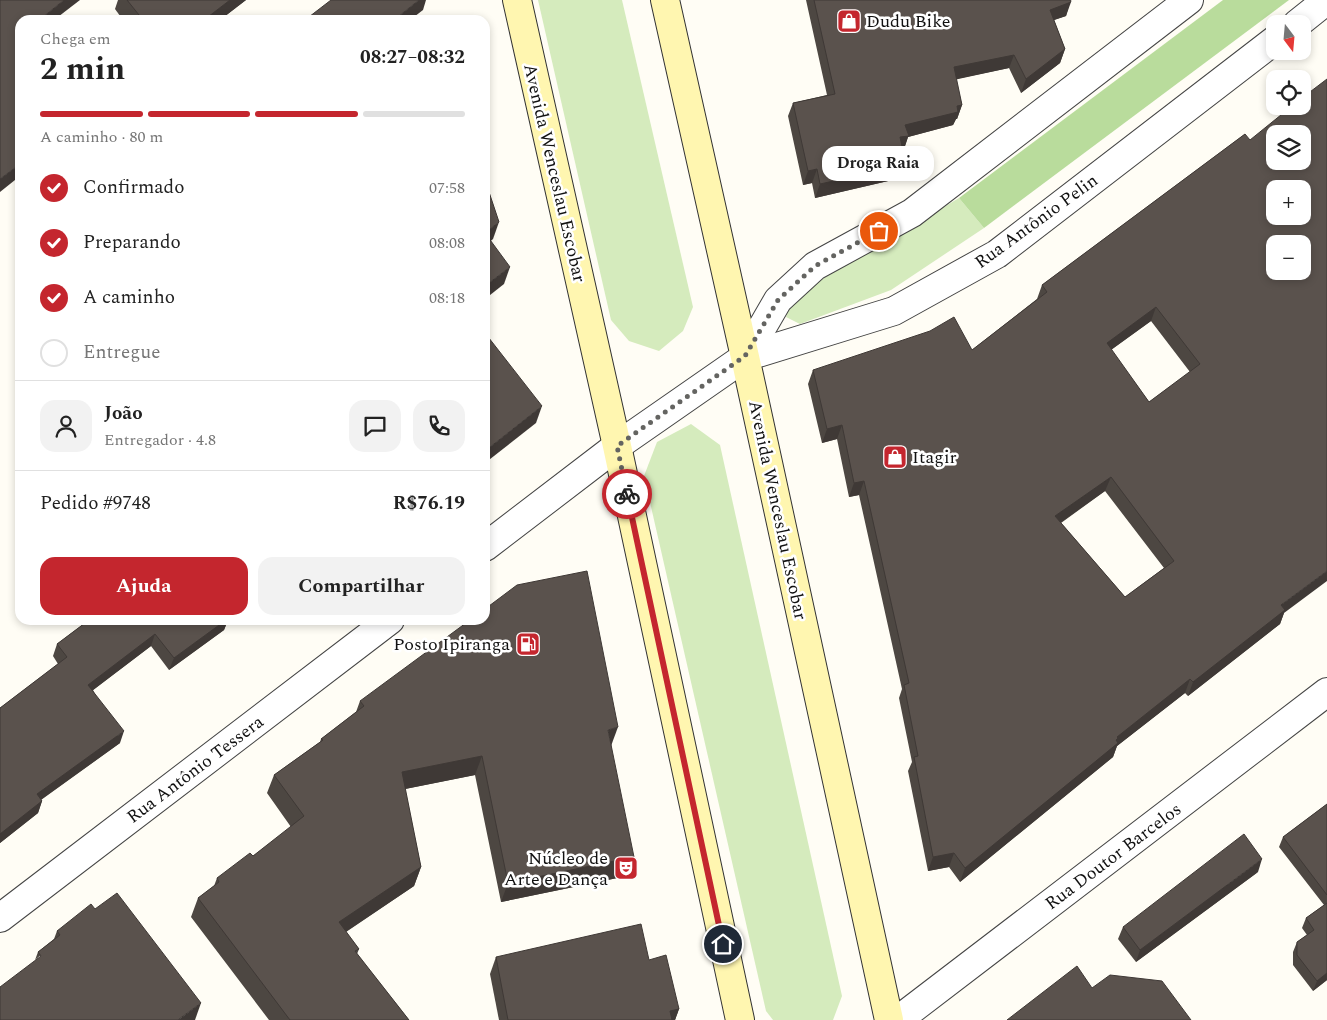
<!DOCTYPE html>
<html lang="pt">
<head>
<meta charset="utf-8">
<style>
  :root { --surface:#fff; --page:#f2f2f2; --text:#222; --muted:#767676; --line:#e0e0e0; --accent:#c4262e }
  body { margin:0; font-family:Spectral,serif; background:var(--page); color:var(--text); height:100vh; display:flex; flex-direction:column; font-size:19px; white-space:nowrap }
  * { box-sizing:border-box; margin:0 }
  p { font-size:16px; color:var(--muted) }
  .icon { flex:none; width:28px; height:28px; fill:none; stroke:currentColor; stroke-width:2; stroke-linecap:round; stroke-linejoin:round }
  .map { position:relative; flex:1; overflow:hidden }
  .panel { position:absolute; left:15px; top:15px; width:475px; height:610px; display:flex; flex-direction:column; background:var(--surface); border-radius:15px; box-shadow:0 2px 8px #0003 }
  .panel>* { flex:none }
  .needle { width:32px; rotate:164deg }
  .buttons { position:absolute; left:1266px; top:15px; display:grid; gap:10px }
  .buttons a { display:grid; place-items:center; width:45px; height:45px; border-radius:10px; background:var(--surface); box-shadow:0 2px 8px #0003; font-size:25px }
  .pin { position:absolute; display:grid; place-items:center; width:42px; height:42px; color:#fff; margin:-21px; border:2px solid #fff; border-radius:50%; box-shadow:0 1px 5px #0007 }
  .courier { position:absolute; display:grid; place-items:center; width:50px; height:50px; margin:-25px; border:4px solid #c4262e; border-radius:50%; background:#fff; color:#222; box-shadow:0 1px 6px #0007 }
  .bubble { position:absolute; height:35px; border-radius:15px; background:var(--surface); box-shadow:0 2px 8px #0003; font-size:16px; font-weight:700; line-height:35px; text-align:center }
  .overview em { font-style:normal; font-weight:700 }
  .overview div { display:flex; flex-direction:column-reverse }
  .overview { display:flex; align-items:center; justify-content:space-between; height:85px; padding:0 25px }
  h1 { font-size:32px; font-weight:700; line-height:38px }
  .bar { display:grid; grid-template-columns:repeat(4,1fr); gap:8px 5px; align-content:center; height:60px; padding:0 25px }
  .bar i { height:6px; border-radius:4px; background:var(--line) }
  .bar .current { background:var(--accent) }
  .bar p { grid-column:span 4 }
  .line { display:flex; align-items:center; gap:12px; padding:0 25px; border-top:1px solid var(--line) }
  .line div { flex:1 }
  .round { display:grid; place-items:center; flex:none; width:52px; height:52px; border-radius:15px; background:var(--page) }
  ol { padding:0 25px; list-style:none }
  li { display:flex; align-items:center; gap:15px; height:55px }
  li p { margin-inline-start:auto }
  li .icon { padding:5px; border-radius:50%; background:var(--accent); color:#fff; stroke-width:4 }
  li:last-child { color:var(--muted) }
  li i { width:28px; height:28px; border:2px solid var(--line); border-radius:50% }
  .primary-button { display:flex; gap:10px; margin-top:auto; padding:10px 25px }
  .primary-button a { flex:1; height:58px; border-radius:15px; background:var(--accent); color:#fff; font-size:20px; font-weight:700; line-height:58px; text-align:center }
  .primary-button a+a { background:var(--page); color:var(--text) }
  .map>svg:first-child { display:block }
  .green { fill:#d5ebbd }
  .forest { fill:#b9dc9c }
  .lines { fill:none; stroke-linecap:round; stroke-linejoin:round }
  .minor-casing { stroke:#444; stroke-width:30 }
  .tertiary-casing { stroke:#444; stroke-width:30 }
  .secondary-casing { stroke:#333; stroke-width:30 }
  .minor { stroke:#fff; stroke-width:28 }
  .tertiary { stroke:#fff; stroke-width:28 }
  .secondary { stroke:#fff6b0; stroke-width:28 }
  .wall { fill:#4d4742; fill-rule:evenodd }
  .shaded-wall { fill:#3f3936 }
  .building { fill:#5a524d; stroke:#3f3936; fill-rule:evenodd }
  .done { stroke:#646461; stroke-width:5; stroke-dasharray:0 9 }
  .route { stroke:#c4262e; stroke-width:6 }
  .labels { text-anchor:middle; stroke-width:5; stroke-linejoin:round; paint-order:stroke }
  .poi-label { font-size:18px; fill:#111; stroke:#fff; text-anchor:start }
  .street-label { font-size:18px; fill:#111; stroke:#fff }
</style>
</head>
<body>
<div class="map">
<svg width="1327" height="1020" viewBox="0 0 1327 1020">
  <rect width="100%" height="100%" fill="#fffdf5"/>
  <g class="green">
    <path d="M538 0H622L693 307 683 331 659 351 629 341 611 320Z"/>
    <path d="M959 198 984 228 891 290 800 324 786 317 792 297Z"/>
    <path d="M691 424 720 445 842 996 833 1020H773L766 1011 644 476 657 442Z"/>
  </g>
  <path class="forest" d="M1223 0H1289L984 228 959 198Z"/>
  <g class="lines">
    <g class="minor-casing">
      <g id="minor">
        <path d="M1297 24 1327 0"/>
        <path d="M745 357 778 300 815 266 912 213 1189 0"/>
        <path d="M485 547 617 446 745 357 894 311 997 254 1275 40"/>
        <path d="M0 918 390 620"/>
      </g>
    </g>
    <g class="tertiary-casing">
      <path id="tertiary" d="M898 1020 1327 692"/>
    </g>
    <g class="secondary-casing">
      <g id="secondary">
        <path d="M517 0 617 446 740 1020"/>
        <path d="M665 0 745 357 889 1020"/>
      </g>
    </g>
    <use href="#minor" class="minor"/>
    <use href="#tertiary" class="tertiary"/>
    <use href="#secondary" class="secondary"/>
  </g>
  <g class="wall">
    <path d="M118 0H246L220 20H123L115 9Z"/>
    <path d="M806 0H1072L1070 1 1066 16 1054 20 1065 49 1060 63 1021 93 1009 68 956 79 962 105 957 119H956L953 125 908 137 904 149 903 150 901 178 815 198 812 183 803 185 788 116 793 103 827 95Z"/>
    <path d="M1245 134 1284 613 1280 624 1188 696 1185 693 1117 746 1113 757 960 882 949 867 928 871 908 771 912 762 899 698 902 689 859 495 849 497 837 439 822 443 808 384 813 370 972 350 1037 299 1042 285ZM1151 321 1190 372 1149 402 1111 350ZM1105 491 1164 568 1125 597 1061 523Z"/>
    <path d="M89 620H228L224 630 169 670 151 646 93 690 120 743 41 800 42 801 38 813 0 843V708L58 664 53 656 57 644Z"/>
    <path d="M360 701 611 745 627 876 501 902 475 775 405 789 421 867 414 886 346 932 359 949 357 954 409 1020H269L191 917 198 898 214 886 217 878 253 856 291 827 267 793 274 775 320 742 321 739 356 712Z"/>
    <path d="M1327 804V980L1313 991 1293 965V952L1297 942 1307 935 1302 928 1306 918 1324 905 1279 847 1283 837Z"/>
    <path d="M1258 872 1136 962 1118 939 1123 927Z"/>
    <path d="M95 909 35 960 38 952 54 939 57 931Z"/>
    <path d="M496 957 649 960 679 1009 675 1020H499L490 974Z"/>
  </g>
  <g class="shaded-wall">
    <path d="M64 0H80L54 20H41L43 17Z"/>
    <path d="M230 0H246L220 20H204Z"/>
    <path d="M419 0H426L423 10 410 20H394Z"/>
    <path d="M1071 2 1066 16 1045 23 1050 10Z"/>
    <path d="M1065 49 1060 63 1021 93 1026 79Z"/>
    <path d="M1014 55 1009 68 949 81 954 67Z"/>
    <path d="M962 105 957 119H956L953 125 908 137 904 149 895 151 905 125 957 106Z"/>
    <path d="M20 164V176L0 192V179Z"/>
    <path d="M906 165 901 178 815 198 820 184Z"/>
    <path d="M817 169 812 183 803 185 808 171Z"/>
    <path d="M499 222 493 239 485 246V233Z"/>
    <path d="M510 267 504 284 485 299V286Z"/>
    <path d="M1156 307 1151 321 1101 357 1107 343Z"/>
    <path d="M542 406 536 423 485 463V451Z"/>
    <path d="M842 425 837 439 822 443 827 429Z"/>
    <path d="M1111 477 1105 491 1050 530 1055 516Z"/>
    <path d="M864 481 859 495 849 497 854 483Z"/>
    <path d="M1327 571V581L1284 613 1280 624 1188 696 1193 682 1281 605Z"/>
    <path d="M226 620H228L224 630 169 670 174 658Z"/>
    <path d="M155 634 151 646 84 697 88 685Z"/>
    <path d="M1190 679 1185 693 1117 746 1113 757 960 882 965 868 1117 737Z"/>
    <path d="M618 727 611 746 608 730Z"/>
    <path d="M124 731 120 743 32 806 37 794Z"/>
    <path d="M482 756 475 775 395 791 402 772Z"/>
    <path d="M42 801 38 813 0 843V834Z"/>
    <path d="M954 853 949 867 928 871 933 857Z"/>
    <path d="M634 857 627 876 501 902 508 883Z"/>
    <path d="M1262 859 1258 872 1136 962 1140 950Z"/>
    <path d="M421 867 414 886 332 941 339 922Z"/>
    <path d="M1327 973V980L1313 991 1317 981Z"/>
    <path d="M201 1003 195 1020H178Z"/>
    <path d="M679 1009 675 1020H667L670 1011Z"/>
  </g>
  <g class="building">
    <path d="M0 0H64L43 17 45 20H20V164L0 179Z"/>
    <path d="M127 0H230L204 20H143Z"/>
    <path d="M331 0H419L394 20H305Z"/>
    <path d="M814 0H1070L1071 2 1050 10 1065 49 1026 79 1014 55 954 67 962 105 957 106 958 112 905 125 909 136 900 137 906 165 820 184 817 169 808 171 793 103 835 94Z"/>
    <path d="M1327 79V571L1281 605 1285 610 1193 682 1190 679 1117 737 1118 738 1116 740 1118 743 965 868 954 853 933 857 914 757 918 756 904 685 909 683 864 481 854 483 842 425 827 429 813 370 930 331 954 317 972 350 1047 292 1042 285 1245 134 1250 140 1292 106H1302V98ZM1275 134H1302V161H1275ZM1275 189H1302V216H1275ZM1275 244H1302V271H1275ZM1156 307 1200 364 1149 402 1107 343ZM1111 477 1174 561 1125 597 1055 516Z"/>
    <path d="M485 180 499 222 485 233Z"/>
    <path d="M485 233 510 267 485 286Z"/>
    <path d="M485 333 542 406 485 451Z"/>
    <path d="M587 571 618 727 608 730 634 857 508 883 482 756 402 772 421 867 339 922 359 949 355 951 409 1020H290L198 898 219 882 217 878 250 853 253 856 304 816 274 775 323 740 321 739 364 706 360 701 470 620H485V609L517 585Z"/>
    <path d="M89 620H226L174 658 155 634 88 685 124 731 37 794 42 801 0 834V708L67 657 57 644Z"/>
    <path d="M1327 804V895L1283 837Z"/>
    <path d="M1244 834 1262 859 1140 950 1123 927Z"/>
    <path d="M117 893 201 1003 179 1019V1020H0V987L41 956 38 952 60 935 57 931 91 904 95 909Z"/>
    <path d="M1327 903V973L1317 981 1297 955V942L1314 930 1306 918Z"/>
    <path d="M641 924 649 960 666 955 679 1009 670 1011 672 1020H508L496 957Z"/>
    <path d="M1077 966 1092 988 1110 975 1162 981 1191 1020H1007Z"/>
  </g>
  <g class="lines">
    <path class="done" d="M627 494 617 446 745 356 778 300 815 266 879 231"/>
    <path class="route" d="M627 494 723 944"/>
  </g>
  <defs>
    <g id="shop-square" transform="scale(1.25)"><rect x="-9" y="-9" width="18" height="18" rx="4" fill="#c4262e" stroke="#fff"/><path d="M-5-2.5h2.3a2.7 3.5 0 0 1 5.4 0H5L5.5 6h-11ZM-1.5-2.5h3a1.5 2.3 0 0 0-3 0Z" fill="#fff"/></g>
    <g id="fuel-square" transform="scale(1.25)"><rect x="-9" y="-9" width="18" height="18" rx="4" fill="#c4262e" stroke="#fff"/><path d="M-5.5-6h7V0h2V4h1.3V-2.5L3-4.5l.8-.8L6-3V5H2.5V1h-1V6h-7ZM-4.2-4.7v3.2H.2V-4.7Z" fill="#fff"/></g>
    <g id="theatre-square" transform="scale(1.25)"><rect x="-9" y="-9" width="18" height="18" rx="4" fill="#c4262e" stroke="#fff"/><path d="M-5-5.5Q0-4 5-5.5V0Q5 5 0 6Q-5 5-5 0ZM-3.3-2.5H-1v1.5H-3.3ZM1-2.5H3.3v1.5H1ZM-2.8 1Q0 5.5 2.8 1Z" fill="#fff"/></g>
  </defs>
  <g fill-rule="evenodd">
    <use href="#shop-square" x="849" y="21"/>
    <use href="#shop-square" x="895" y="457"/>
    <use href="#fuel-square" x="528" y="644"/>
    <use href="#theatre-square" x="626" y="868"/>
  </g>
  <g class="labels">
    <g class="poi-label">
      <text x="866" y="27">Dudu Bike</text>
      <text x="912" y="463">Itagir</text>
      <text x="510" y="650" text-anchor="end">Posto Ipiranga</text>
      <text x="608" y="864" text-anchor="end">Núcleo de<tspan x="608" dy="21">Arte e Dança</tspan></text>
    </g>
    <g class="street-label">
      <text transform="translate(555 173) rotate(77)" y="6">Avenida Wenceslau Escobar</text>
      <text transform="translate(1036 221) rotate(-36)" y="6">Rua Antônio Pelin</text>
      <text transform="translate(778 510) rotate(78)" y="6">Avenida Wenceslau Escobar</text>
      <text transform="translate(195 769) rotate(-37)" y="6">Rua Antônio Tessera</text>
      <text transform="translate(1113 856) rotate(-37)" y="6">Rua Doutor Barcelos</text>
    </g>
  </g>
</svg>
<div class="buttons">
<a><svg class="needle" viewBox="-14 -14 28 28"><path d="M0-13l5 13h-10z" fill="#e53935"/><path d="M0 13l5-13h-10z" fill="#767676"/></svg></a>
<a><svg class="icon" aria-label="locate" viewBox="0 0 24 24"><circle cx="12" cy="12" r="6"/><path d="M12 2v4M12 18v4M2 12h4M18 12h4"/></svg></a>
<a><svg class="icon" aria-label="layers" viewBox="0 0 24 24"><path d="M12 4l9 5-9 5-9-5zM3 14l9 5 9-5"/></svg></a>
<a>+</a>
<a>−</a>
</div>
<div class="pin" style="left:879px;top:231px;background:#ea580c"><svg class="icon" aria-label="bag" viewBox="0 0 24 24"><path d="M5 8h14l-1 12H6zM9 8a3 3 0 0 1 6 0"/></svg></div>
<div class="pin" style="left:723px;top:944px;background:#1f2937"><svg class="icon" aria-label="home" viewBox="0 0 24 24"><path d="M3 11l9-7 9 7M6 9v11h12V9"/></svg></div>
<div class="courier" style="left:627px;top:494px"><svg class="icon" aria-label="bike" viewBox="0 0 24 24"><circle cx="6" cy="16" r="4"/><circle cx="18" cy="16" r="4"/><path d="M6 16l4-8h5l3 8M10 8l3 8H6M13 5h3"/></svg></div>
<div class="bubble" style="left:822px;top:146px;width:112px">Droga Raia</div>
<section class="panel">
<div class="overview"><div><h1>2 min</h1><p>Chega em</p></div><em>08:27–08:32</em></div>
<div class="bar"><i class="current"></i><i class="current"></i><i class="current"></i><i></i><p>A caminho · 80 m</p></div>
<ol>
<li><svg class="icon" aria-label="check" viewBox="0 0 24 24"><path d="M5 12l5 5 9-10"/></svg>Confirmado<p>07:58</p></li>
<li><svg class="icon" aria-label="check" viewBox="0 0 24 24"><path d="M5 12l5 5 9-10"/></svg>Preparando<p>08:08</p></li>
<li><svg class="icon" aria-label="check" viewBox="0 0 24 24"><path d="M5 12l5 5 9-10"/></svg>A caminho<p>08:18</p></li>
<li><i></i>Entregue</li>
</ol>
<div class="line" style="height:90px"><a class="round"><svg class="icon" aria-label="person" viewBox="0 0 24 24"><circle cx="12" cy="8" r="4"/><path d="M4 21q1-7 8-7t8 7"/></svg></a><div><b>João</b><p>Entregador · 4.8</p></div><a class="round"><svg class="icon" aria-label="chat" viewBox="0 0 24 24"><path d="M4 5h16v11H9l-5 4z"/></svg></a><a class="round"><svg class="icon" aria-label="phone" viewBox="0 0 24 24"><path d="M5 4h4l2 5-3 2q2 4 5 5l2-3 5 2v4C11 20 4 13 5 4z"/></svg></a></div>
<div class="line" style="height:65px"><div>Pedido #9748</div><b>R$76.19</b></div>
<div class="primary-button"><a>Ajuda</a><a>Compartilhar</a></div>
</section>
</div>
</body>
</html>
